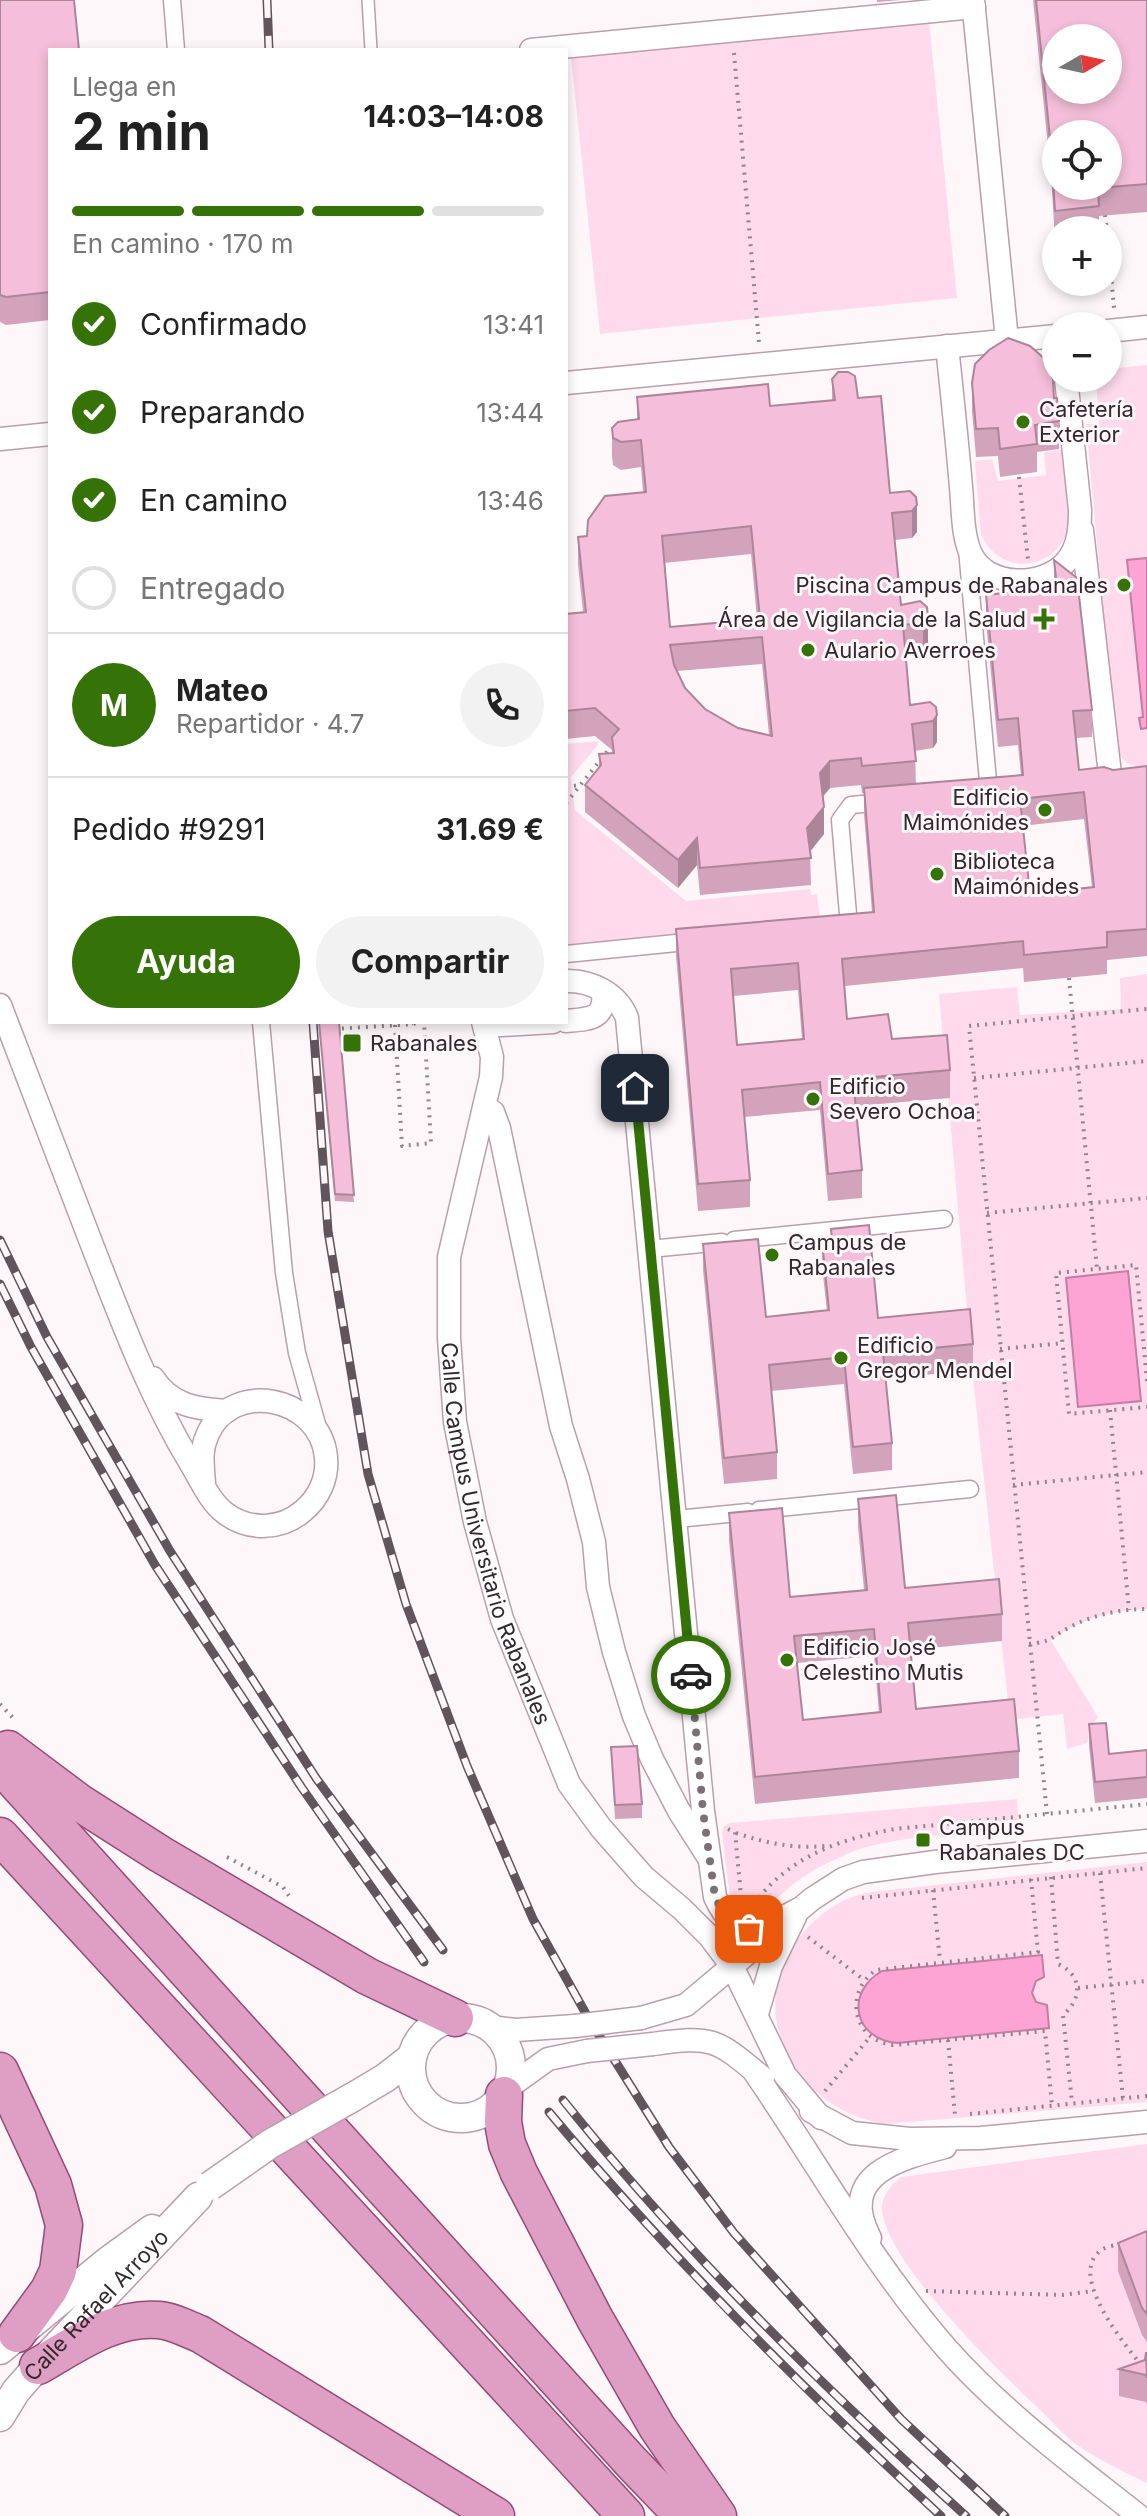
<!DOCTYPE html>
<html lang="es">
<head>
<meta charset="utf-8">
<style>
  :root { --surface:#fff; --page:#f2f2f2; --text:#222; --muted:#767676; --line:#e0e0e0; --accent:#357309 }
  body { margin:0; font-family:Inter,sans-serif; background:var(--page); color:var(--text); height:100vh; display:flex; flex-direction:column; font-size:30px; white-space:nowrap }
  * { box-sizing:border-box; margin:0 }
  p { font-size:26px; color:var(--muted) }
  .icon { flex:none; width:44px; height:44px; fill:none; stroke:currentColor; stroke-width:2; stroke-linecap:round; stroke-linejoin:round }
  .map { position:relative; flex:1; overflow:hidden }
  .side { position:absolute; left:48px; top:48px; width:520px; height:976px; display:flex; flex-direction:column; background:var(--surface); border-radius:0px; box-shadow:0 4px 12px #0003 }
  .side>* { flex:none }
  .needle { width:52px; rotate:81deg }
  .controls { position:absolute; left:1042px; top:24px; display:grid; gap:16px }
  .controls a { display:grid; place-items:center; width:80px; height:80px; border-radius:50%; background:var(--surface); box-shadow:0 4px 12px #0003; font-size:40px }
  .pin { position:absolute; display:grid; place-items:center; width:68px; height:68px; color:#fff; margin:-34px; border-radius:16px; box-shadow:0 4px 12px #0006 }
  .courier { position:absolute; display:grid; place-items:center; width:80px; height:80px; margin:-40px; border:6px solid #357309; border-radius:50%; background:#fff; color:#222; box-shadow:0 2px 10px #0007 }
  .head em { font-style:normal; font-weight:700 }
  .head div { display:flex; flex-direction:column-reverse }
  .head { display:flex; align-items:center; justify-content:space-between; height:136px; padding:0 24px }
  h1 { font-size:52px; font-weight:700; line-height:60px }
  .bar { display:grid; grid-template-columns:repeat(4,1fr); gap:12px 8px; align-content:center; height:96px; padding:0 24px }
  .bar i { height:10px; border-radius:6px; background:var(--line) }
  .bar .current { background:var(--accent) }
  .bar p { grid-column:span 4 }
  .line { display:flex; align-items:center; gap:20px; padding:0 24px; border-top:2px solid var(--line) }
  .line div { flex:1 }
  .round { display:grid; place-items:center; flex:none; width:84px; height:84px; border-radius:42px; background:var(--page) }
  ol { padding:0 24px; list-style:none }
  li { display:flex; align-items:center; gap:24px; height:88px }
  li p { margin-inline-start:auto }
  li .icon { padding:8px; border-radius:50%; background:var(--accent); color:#fff; stroke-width:4 }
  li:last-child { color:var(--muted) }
  li i { width:44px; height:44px; border:4px solid var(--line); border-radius:50% }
  .action { display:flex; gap:16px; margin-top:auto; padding:16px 24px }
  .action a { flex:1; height:92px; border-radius:48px; background:var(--accent); color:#fff; font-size:32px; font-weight:700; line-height:92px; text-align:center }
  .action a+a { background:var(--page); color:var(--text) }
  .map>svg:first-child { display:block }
  .green { fill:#fedaec }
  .water { fill:#fea4d4; stroke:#c17fa2; stroke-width:2 }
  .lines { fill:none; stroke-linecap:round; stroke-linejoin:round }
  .service-casing { stroke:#ba9eac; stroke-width:14 }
  .pedestrian-casing { stroke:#ba9eac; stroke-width:19 }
  .minor-casing { stroke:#ba9eac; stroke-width:25 }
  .tertiary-casing { stroke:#ba9eac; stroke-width:31 }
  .primary-casing { stroke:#954b76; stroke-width:39 }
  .path { stroke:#8f868a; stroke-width:4; stroke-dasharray:2 6; stroke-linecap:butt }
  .service { stroke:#fff; stroke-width:11 }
  .pedestrian { stroke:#fff; stroke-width:16 }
  .minor { stroke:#fff; stroke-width:22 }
  .tertiary { stroke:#fff; stroke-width:28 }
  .primary { stroke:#df9ec4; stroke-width:36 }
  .rail-casing { stroke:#60555b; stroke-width:9 }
  .rail { stroke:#fef7fa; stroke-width:6; stroke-dasharray:18; stroke-linecap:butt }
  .minor-bridge-casing { stroke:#ba9eac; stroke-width:25; stroke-linecap:butt }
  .tertiary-bridge-casing { stroke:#ba9eac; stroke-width:31; stroke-linecap:butt }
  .minor-bridge { stroke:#fff; stroke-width:22 }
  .tertiary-bridge { stroke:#fff; stroke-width:28 }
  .wall { fill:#d3a3bb; fill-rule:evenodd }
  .shaded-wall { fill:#ac8599 }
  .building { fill:#f5beda; stroke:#ac8599; stroke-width:2; fill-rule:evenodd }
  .done { stroke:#7a7075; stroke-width:8; stroke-dasharray:0 14.4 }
  .route { stroke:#357309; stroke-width:10 }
  .poi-dot { fill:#357309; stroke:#fef7fa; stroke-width:3 }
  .labels { text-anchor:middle; stroke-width:6; stroke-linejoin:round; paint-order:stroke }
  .poi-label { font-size:22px; fill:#33282e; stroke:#fef7fa; text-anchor:start }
  .street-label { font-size:22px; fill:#33282e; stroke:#fef7fa }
</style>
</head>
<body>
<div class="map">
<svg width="1147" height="2516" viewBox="0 0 1147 2516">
  <rect width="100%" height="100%" fill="#fef7fa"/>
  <g class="green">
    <path d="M929 20 957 298 600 334 571 57Z"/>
    <path d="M1147 365V766C1130 768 1122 763 1116 747L1086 424 1099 423 1096 378H1108V369Z"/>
    <path d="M1062 450C1065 470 1075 507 1070 525 1058 570 1002 579 981 535L975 461 992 459 998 481 1046 475 1044 452Z"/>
    <path d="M598 741V745L571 777 575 810 686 901 810 889 811 895 817 894 820 919 566 945V744Z"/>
    <path d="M1147 974V1609C1111 1611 1080 1618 1051 1641L1098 1717 1091 1727 1087 1743 1067 1749 1063 1714 1010 1720 973 1377 939 994 1017 987 1020 1015 1121 1009 1120 978Z"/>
    <path d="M1017 1799 1019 1829C970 1834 890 1835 847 1854 832 1861 816 1868 803 1877 778 1893 774 1910 741 1915L731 1904 722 1833 724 1826 730 1823Z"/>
    <path d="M1147 1862V2102L885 2124C790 2109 737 2002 808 1927 826 1909 846 1896 871 1892Z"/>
    <path d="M1147 2144V2483C1124 2472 1099 2460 1077 2445 1063 2435 1050 2419 1037 2407 1000 2372 880 2257 882 2206 883 2194 892 2184 901 2177Z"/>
  </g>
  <g class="water">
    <path d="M1147 558V728L1141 729 1139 718 1143 717 1127 560Z"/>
    <path d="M1128 1271 1141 1401 1078 1407 1066 1278Z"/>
    <path d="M1042 1955 1044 1977 1036 1981 1032 1993 1036 2002 1047 2005 1049 2028 897 2043C853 2039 845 1992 882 1971Z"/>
  </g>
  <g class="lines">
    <g class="service-casing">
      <path id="service" d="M368 0 371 50"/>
    </g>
    <g class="pedestrian-casing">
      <g id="pedestrian">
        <path d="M172 0 176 50"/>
        <path d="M967 549 989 792 984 793"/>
        <path d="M839 927 849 926 840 820 851 805 885 802"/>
        <path d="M566 954 696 941"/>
        <path d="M261 1022 284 1273 297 1353 319 1431"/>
        <path d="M734 1240 944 1219"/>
        <path d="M650 1249 722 1242"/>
        <path d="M759 1510 970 1489"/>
        <path d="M677 1519 748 1512"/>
      </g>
    </g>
    <g class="minor-casing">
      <g id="minor">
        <path d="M973 0 1007 340"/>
        <path d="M531 50 974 7"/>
        <path d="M1108 331 1147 327"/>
        <path d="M947 346C952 393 957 440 961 487 963 507 962 535 971 554 987 588 1043 588 1066 562 1079 547 1080 528 1080 510L1066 378"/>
        <path d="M566 383 1056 336"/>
        <path d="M0 439 50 434"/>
        <path d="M1082 530 1111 783 1147 779"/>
        <path d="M566 981C591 980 618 994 627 1018L703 1811 715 1897C737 1945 762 1929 799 1909"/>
        <path d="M0 1005C30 1082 59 1160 89 1237 119 1314 148 1393 191 1464 201 1480 210 1502 225 1513 249 1531 281 1530 303 1511 319 1498 328 1478 326 1457 320 1396 230 1378 207 1436 200 1451 203 1467 204 1484"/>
        <path d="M566 1021C588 1019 606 1020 603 992"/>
        <path id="s1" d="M483 1022 492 1057 491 1077 449 1257V1338L455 1422 475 1522 502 1619 569 1784 601 1828 644 1877 682 1909 710 1937 732 1966 785 2075 821 2118"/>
        <path d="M485 1026 553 1022"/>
        <path d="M483 1114 488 1110 493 1112 499 1128 561 1426 578 1479 594 1542 598 1587 614 1652 634 1716 652 1759 679 1811 707 1855"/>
        <path d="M153 1378C171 1406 197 1409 227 1411"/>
        <path d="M757 2014 771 1966 795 1917"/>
        <path d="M641 2018 686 2005 812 1899 843 1879 863 1872 935 1862 1147 1841"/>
        <path d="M490 2027 516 2030 575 2026"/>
        <path d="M653 2044C714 2035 717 2040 763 2078"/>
        <path d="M753 2070C818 2164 871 2262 947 2349 1003 2412 1073 2464 1139 2516"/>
        <path d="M509 2087 548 2059 587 2051"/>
        <path d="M811 2111 852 2133 910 2139 981 2138 1147 2122"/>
        <path d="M870 2238C837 2175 898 2159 945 2147"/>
      </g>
    </g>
    <g class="tertiary-casing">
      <g id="tertiary">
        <circle cx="461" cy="2068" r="50"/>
        <path d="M353 2097 385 2078 412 2057"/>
        <path d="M0 2350 108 2261 152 2229"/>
        <path id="s2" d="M0 2417 16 2391 38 2366 198 2197"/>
      </g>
    </g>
    <g class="primary-casing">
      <g id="primary">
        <path d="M8 1749 80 1803 160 1854 367 1976 455 2018"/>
        <path d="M0 1765 632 2463 683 2516"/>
        <path d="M0 1836 626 2516"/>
        <path d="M0 2071 53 2185 64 2225 58 2271 49 2290 17 2334"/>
        <path d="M504 2095 503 2122 507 2144 519 2173 595 2319 657 2427 718 2516"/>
        <path d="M38 2366C75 2345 114 2316 159 2320 173 2321 187 2329 200 2334L496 2516"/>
      </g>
    </g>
    <g class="path">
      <path d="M734 53 759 343"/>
      <path d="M1105 215 1107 230"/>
      <path d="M1108 242 1114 308"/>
      <path d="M1019 477 1028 560"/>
      <path d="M566 787 580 785"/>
      <path d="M566 803 610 748"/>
      <path d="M1069 978 1097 1269"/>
      <path d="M395 1025 402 1146 431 1143 424 1022"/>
      <path d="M334 1029 414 1024 413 1022"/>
      <path d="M974 1078 1147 1061"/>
      <path d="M987 1213 1147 1198"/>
      <path d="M1000 1349 1063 1343"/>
      <path d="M1147 1381 1136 1265 1056 1273 1069 1414 1147 1407"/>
      <path d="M1110 1410 1129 1610"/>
      <path d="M1013 1485 1147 1472"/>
      <path d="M1029 1644C1053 1641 1048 1639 1068 1628 1092 1615 1120 1609 1147 1609"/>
      <path d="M0 1704 15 1720"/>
      <path d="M1047 1814 969 1026 1147 1009"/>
      <path d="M728 1829 735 1832 741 1896"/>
      <path d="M736 1833C767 1843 792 1849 825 1846"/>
      <path d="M227 1857 283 1887 289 1896"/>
      <path d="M1100 1873 1123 2099"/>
      <path d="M1051 1877 1058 1964C1083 1975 1082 1999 1063 2015L1072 2103"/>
      <path d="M1031 1879 1038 1952 876 1970C844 1992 852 2040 893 2045L1045 2031 1052 2106"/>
      <path d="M933 1890 940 1961"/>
      <path d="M862 1898 1147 1868"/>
      <path d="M745 1903 756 1901C791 1856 840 1839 895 1829L1147 1804"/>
      <path d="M808 1937 864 1980"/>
      <path d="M1078 1988 1147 1981"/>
      <path d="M948 2040 955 2115"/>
      <path d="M825 2091 870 2037"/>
      <path d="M970 2114 1147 2096"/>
      <path d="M1121 2244C1116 2245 1108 2246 1103 2249 1063 2273 1129 2350 1147 2372"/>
      <path d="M926 2291 1062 2295 1093 2291"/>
    </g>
    <use href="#service" class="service"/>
    <use href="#pedestrian" class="pedestrian"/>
    <use href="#minor" class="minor"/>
    <use href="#tertiary" class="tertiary"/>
    <use href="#primary" class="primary"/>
    <g class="rail-casing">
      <g id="rail">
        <path d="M267 0 269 50"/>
        <path d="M313 1022 328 1231 368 1474 406 1604 467 1766 533 1919 590 2021 669 2147 734 2233 901 2419 1005 2516"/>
        <path d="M0 1240 47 1337 170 1551 316 1778 443 1950"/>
        <path d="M0 1284 31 1347 155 1565 302 1788 424 1962"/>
        <path d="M563 2100C684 2251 823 2387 966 2516"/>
        <path d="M549 2112C669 2256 803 2389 941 2516"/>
      </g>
    </g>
    <use href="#rail" class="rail"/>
    <g class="minor-bridge-casing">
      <g id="minor-bridge">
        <path d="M575 2026 641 2018"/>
        <path d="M587 2051 653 2044"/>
      </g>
    </g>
    <g class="tertiary-bridge-casing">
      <path id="tertiary-bridge" d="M210 2186 270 2144 353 2097"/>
    </g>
    <use href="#minor-bridge" class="minor-bridge"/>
    <use href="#tertiary-bridge" class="tertiary-bridge"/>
  </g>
  <g class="wall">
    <path d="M0 0 50 50V320L6 325 0 322Z"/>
    <path d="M877 0H901L877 2Z"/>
    <path d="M1033 0H1147V212L1099 216V230H1056V239H1055L1051 176Z"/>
    <path d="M832 379 858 398 890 493 910 491 917 532 912 538 895 540 901 605 920 601 928 643 923 650 905 652 910 705 930 702 937 742 933 748 915 751 916 784 1021 776 1018 745 998 747 986 622V595L1054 587V560L1092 710V737L1075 738 1079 770H1113L1147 766V956L1107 960V974L1024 982 1023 968 845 986 847 1019 892 1039 950 1070V1098L856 1106 862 1170V1198L828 1201 820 1110 744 1117 750 1180V1207L698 1211 676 956V929L872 912 864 815V793H862L861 785 830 788 823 796 824 834 810 852 811 885 700 895 697 865 678 888 585 812V785L599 767V754L612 753V750L595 736 566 739V614L583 612 578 565V537L587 536 643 492 641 467 621 470 613 465 612 456V428L637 420V397L770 406 832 400ZM751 554 757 619 670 627 664 563ZM762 664 769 735 738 728 705 709 685 688 677 671ZM1084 819 1092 887 1030 894 1022 826ZM798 990 802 1039 737 1045 733 996Z"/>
    <path d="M972 383 1054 398 1059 421V449L1037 452V472L1000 477 998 456 976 457 972 411Z"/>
    <path d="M319 1022H339L354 1202 335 1201Z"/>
    <path d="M831 1229 878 1318 973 1344V1370L886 1379 892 1443V1470L853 1474 844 1384 771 1391 777 1452V1479L724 1484 703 1270V1244L766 1317 827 1311 822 1267V1241L831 1240Z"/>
    <path d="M858 1499 905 1588 1002 1614V1641L910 1650 916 1709 1019 1751V1778L755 1804 729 1541V1513L790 1597 864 1590 858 1527ZM874 1656 879 1713 803 1720 797 1663Z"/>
    <path d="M1089 1724 1109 1754 1147 1750V1798L1095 1803 1089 1746Z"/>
    <path d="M611 1747 642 1804V1818L615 1819Z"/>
    <path d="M1147 2231V2342L1142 2335 1118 2271V2243Z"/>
    <path d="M1147 2352V2405L1146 2402 1119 2396V2369L1145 2360Z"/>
  </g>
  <g class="shaded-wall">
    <path d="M917 505V532L912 538V511Z"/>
    <path d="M928 616V643L923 650V623Z"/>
    <path d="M937 715V742L933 748V721Z"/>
    <path d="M830 761V788L820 800V773Z"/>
    <path d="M824 807V834L807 855V828Z"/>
    <path d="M697 838V865L678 888V860Z"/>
  </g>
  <g class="building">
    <path d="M0 0H74L79 50H50V292L6 297 0 295Z"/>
    <path d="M1036 0H1147V184L1098 188 1099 206 1055 211 1051 148ZM1056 38H1108V90H1056ZM1056 134H1108V186H1056Z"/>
    <path d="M1008 338 1030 346 1046 360 1053 380 1054 398H1057L1059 421 1035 425 1037 444 1000 449 998 428 976 429 972 383 975 364 989 350Z"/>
    <path d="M838 372H848L855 376 858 398 881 396 890 493 910 491 916 497 917 505 912 511 892 513 901 605 920 601 927 607 928 616 923 623 903 625 910 705 930 702 936 707 937 715 933 721 912 724 916 761 862 766 861 758 830 761 820 773 824 807 807 828 811 858 700 868 697 838 678 860 585 785 601 765 599 754 614 753 612 737 619 729 595 708 566 711V614L586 612 578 537 587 536 588 520 605 496 646 492 641 440 621 442 613 438 612 428 618 422 639 419 637 397 768 384 770 406 835 400 832 379ZM751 526 760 619 670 627 662 536ZM762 637 772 736 738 728 705 709 685 688 674 665 670 645Z"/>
    <path d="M1054 560 1077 578 1092 710 1073 711 1079 770 1104 767 1113 770 1147 766V929L1107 932V947L1024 955 1023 941 842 959 847 1019 888 1014 892 1039 947 1035 950 1070 853 1079 862 1170 828 1174 820 1082 742 1090 750 1180 698 1184 676 929 874 912 864 788 1023 775 1018 718 998 720 986 595 1057 587ZM1084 792 1094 887 1030 894 1020 799ZM798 963 804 1039 737 1045 731 969Z"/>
    <path d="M319 1022H339L354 1195 335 1194Z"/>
    <path d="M869 1225 878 1318 970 1309 973 1344 883 1353 892 1443 853 1447 844 1357 769 1365 777 1452 724 1458 703 1244 758 1239 766 1317 829 1310 822 1241 832 1240 831 1229Z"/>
    <path d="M896 1495 905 1588 999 1579 1002 1614 908 1623 916 1709 1014 1699 1019 1751 755 1777 729 1513 782 1508 790 1597 867 1590 858 1499ZM874 1629 881 1712 803 1720 794 1636Z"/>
    <path d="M1106 1723 1109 1754 1147 1750V1777L1095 1782 1089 1724Z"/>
    <path d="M637 1746 642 1804 615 1805 611 1747Z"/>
    <path d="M1147 2231V2314L1142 2308 1118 2243Z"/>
    <path d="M1146 2352 1147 2378 1146 2375 1119 2369 1145 2360Z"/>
  </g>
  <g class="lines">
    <path class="done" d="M691 1675 703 1811 715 1897C723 1913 731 1925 749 1929"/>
    <path class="route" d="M635 1088 691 1675"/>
  </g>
  <g class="poi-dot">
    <circle cx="1023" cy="422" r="8"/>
    <circle cx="1124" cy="585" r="8"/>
    <path d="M1040 607h8v8h8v8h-8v8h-8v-8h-8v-8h8z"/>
    <circle cx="808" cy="650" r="8"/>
    <circle cx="1045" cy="810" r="8"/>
    <circle cx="937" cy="874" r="8"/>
    <rect x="342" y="1033" width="20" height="20" rx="4"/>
    <circle cx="813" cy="1099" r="8"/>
    <circle cx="772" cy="1255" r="8"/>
    <circle cx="841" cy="1358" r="8"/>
    <circle cx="787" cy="1660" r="8"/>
    <rect x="915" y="1832" width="16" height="16" rx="4"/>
  </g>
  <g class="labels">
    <g class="poi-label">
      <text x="1039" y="417">Cafetería<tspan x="1039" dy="25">Exterior</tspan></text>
      <text x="1108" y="593" text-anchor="end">Piscina Campus de Rabanales</text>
      <text x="1026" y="627" text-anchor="end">Área de Vigilancia de la Salud</text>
      <text x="824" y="658">Aulario Averroes</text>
      <text x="1029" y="805" text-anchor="end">Edificio<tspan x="1029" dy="25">Maimónides</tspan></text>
      <text x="953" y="869">Biblioteca<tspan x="953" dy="25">Maimónides</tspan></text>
      <text x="370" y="1051">Rabanales</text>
      <text x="829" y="1094">Edificio<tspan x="829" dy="25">Severo Ochoa</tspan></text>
      <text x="788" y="1250">Campus de<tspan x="788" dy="25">Rabanales</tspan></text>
      <text x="857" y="1353">Edificio<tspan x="857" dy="25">Gregor Mendel</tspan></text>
      <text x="803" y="1655">Edificio José<tspan x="803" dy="25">Celestino Mutis</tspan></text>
      <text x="939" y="1835">Campus<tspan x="939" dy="25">Rabanales DC</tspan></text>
    </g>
    <g class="street-label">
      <text dy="8" stroke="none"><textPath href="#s1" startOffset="524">Calle Campus Universitario Rabanales</textPath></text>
      <text dy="8" stroke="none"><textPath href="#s2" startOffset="148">Calle Rafael Arroyo</textPath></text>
    </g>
  </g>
</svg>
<div class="controls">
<a><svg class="needle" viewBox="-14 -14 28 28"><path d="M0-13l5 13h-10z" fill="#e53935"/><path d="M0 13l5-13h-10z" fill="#767676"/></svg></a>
<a><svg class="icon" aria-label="locate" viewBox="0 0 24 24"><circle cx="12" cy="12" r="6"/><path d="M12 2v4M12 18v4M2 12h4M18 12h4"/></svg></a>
<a>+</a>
<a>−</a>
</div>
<div class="pin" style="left:749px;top:1929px;background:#ea580c"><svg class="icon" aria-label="bag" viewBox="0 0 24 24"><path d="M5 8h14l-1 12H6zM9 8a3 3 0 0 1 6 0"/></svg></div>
<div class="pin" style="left:635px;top:1088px;background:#1f2937"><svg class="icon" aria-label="home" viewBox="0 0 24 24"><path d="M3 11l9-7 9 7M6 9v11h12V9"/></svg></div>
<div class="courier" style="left:691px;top:1675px"><svg class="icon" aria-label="car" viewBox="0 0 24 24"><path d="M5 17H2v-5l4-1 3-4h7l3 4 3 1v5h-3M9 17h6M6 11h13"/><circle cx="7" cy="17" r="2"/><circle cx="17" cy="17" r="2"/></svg></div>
<section class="side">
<div class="head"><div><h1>2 min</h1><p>Llega en</p></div><em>14:03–14:08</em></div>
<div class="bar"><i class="current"></i><i class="current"></i><i class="current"></i><i></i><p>En camino · 170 m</p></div>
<ol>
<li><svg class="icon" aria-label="check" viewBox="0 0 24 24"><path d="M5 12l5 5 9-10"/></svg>Confirmado<p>13:41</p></li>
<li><svg class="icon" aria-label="check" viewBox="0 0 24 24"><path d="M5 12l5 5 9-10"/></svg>Preparando<p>13:44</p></li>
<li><svg class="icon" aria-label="check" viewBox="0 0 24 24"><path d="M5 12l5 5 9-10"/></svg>En camino<p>13:46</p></li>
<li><i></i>Entregado</li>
</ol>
<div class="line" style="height:144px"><b class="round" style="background:var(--accent);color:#fff">M</b><div><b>Mateo</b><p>Repartidor · 4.7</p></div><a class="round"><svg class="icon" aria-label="phone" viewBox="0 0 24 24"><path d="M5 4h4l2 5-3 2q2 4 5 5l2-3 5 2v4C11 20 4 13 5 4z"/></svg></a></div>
<div class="line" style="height:104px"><div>Pedido #9291</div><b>31.69 €</b></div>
<div class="action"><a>Ayuda</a><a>Compartir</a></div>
</section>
</div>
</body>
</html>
